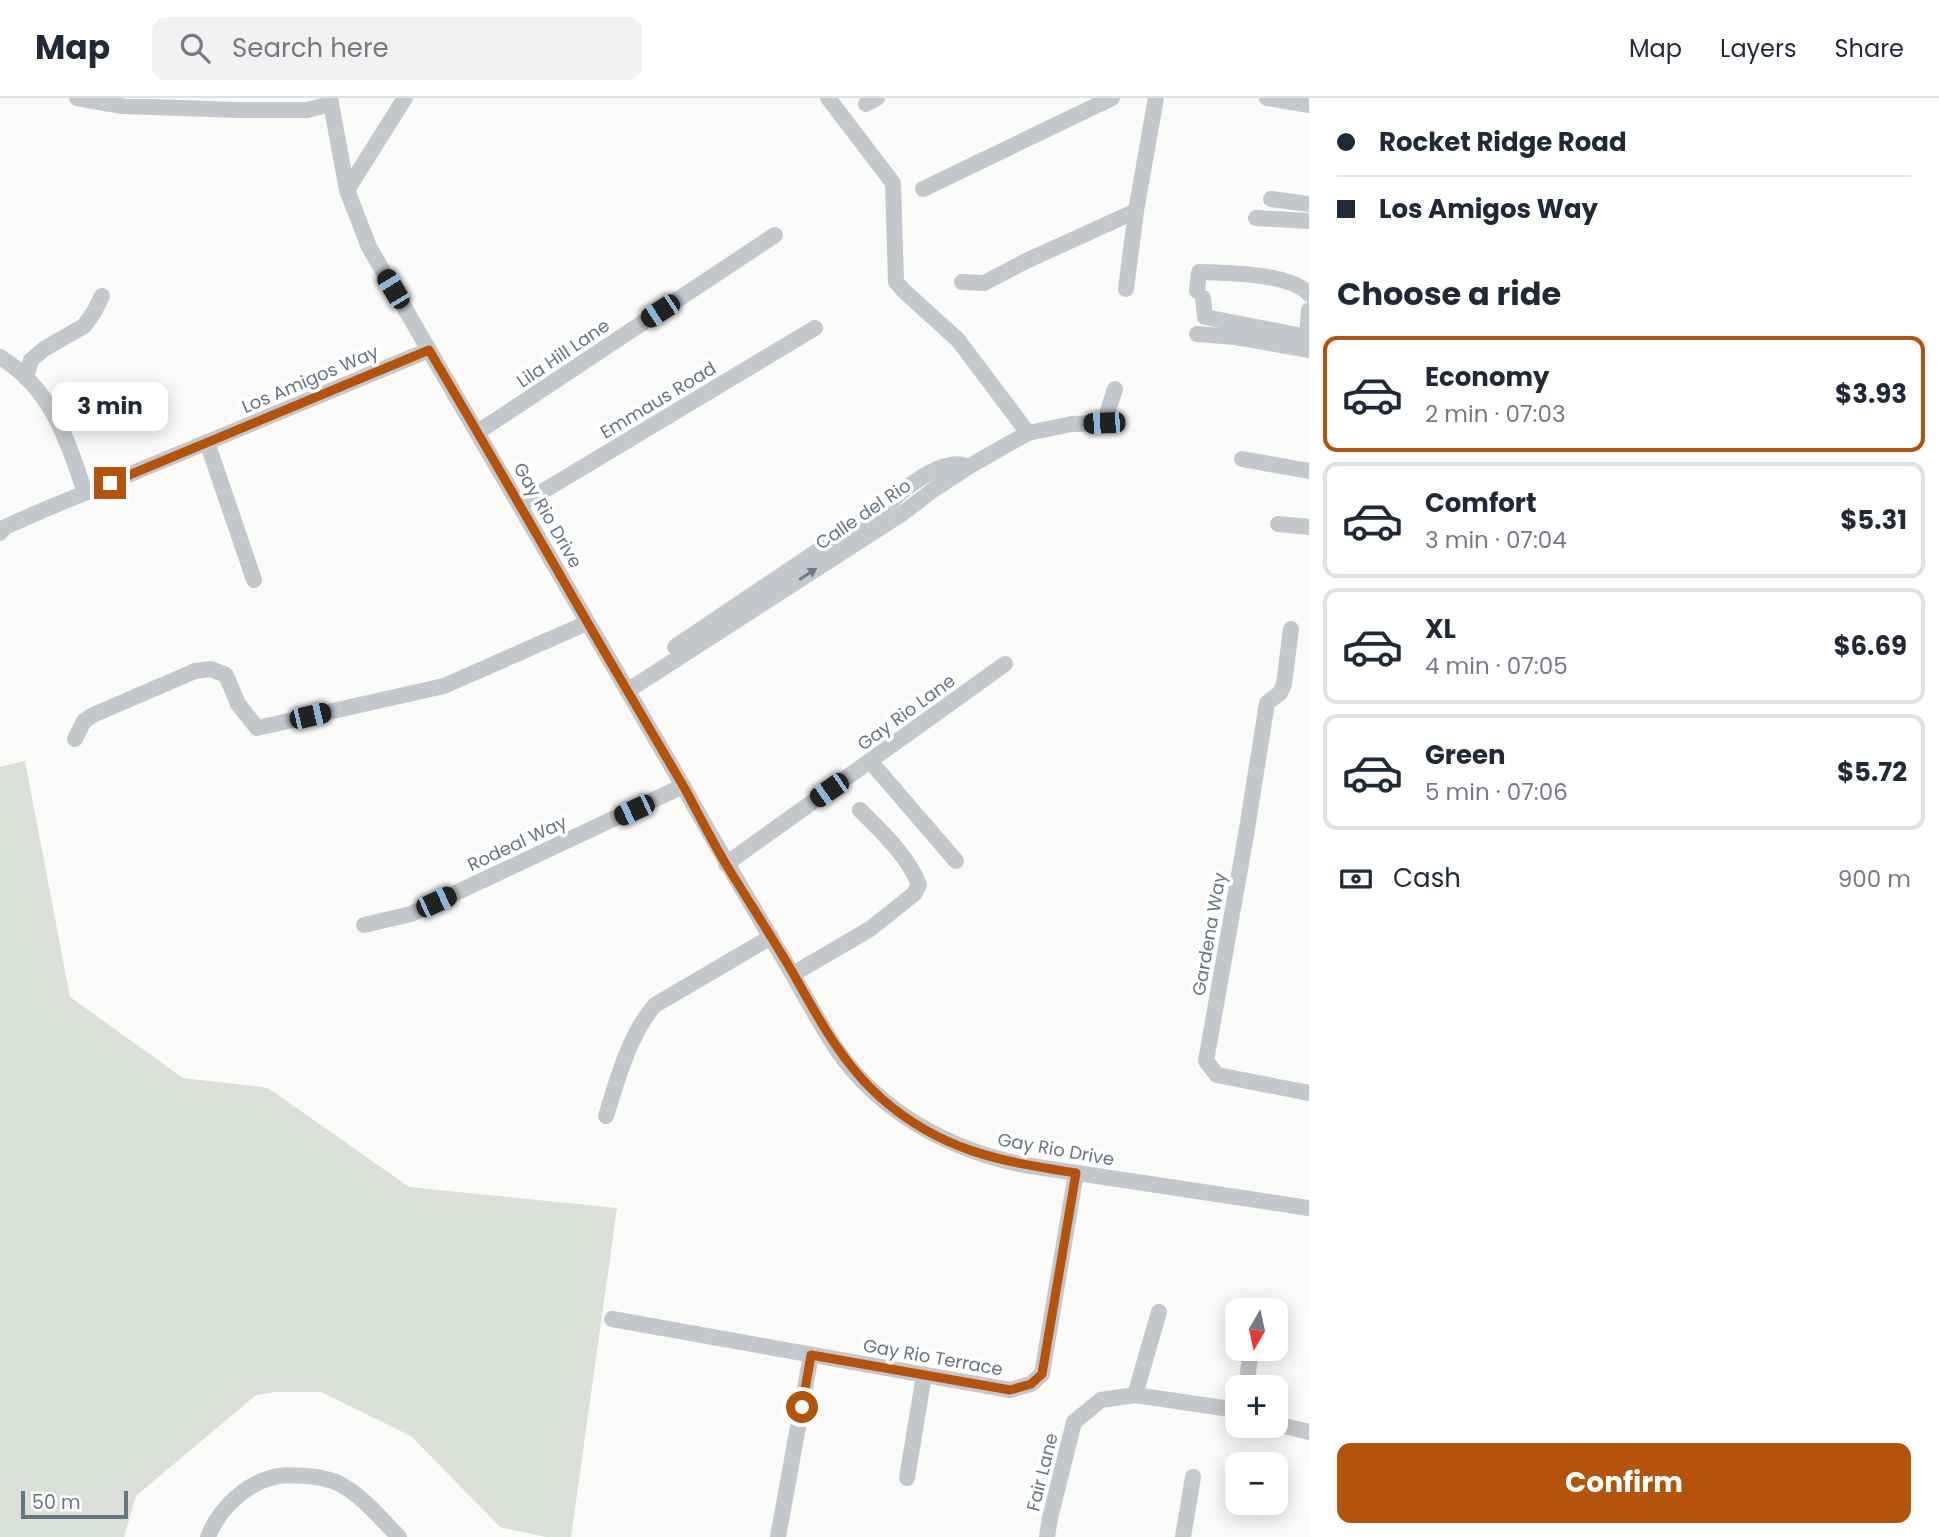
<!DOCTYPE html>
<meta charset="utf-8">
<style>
:root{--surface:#fff;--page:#f2f2f3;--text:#1f2937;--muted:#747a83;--line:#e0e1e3;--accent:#b45309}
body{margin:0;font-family:Poppins,sans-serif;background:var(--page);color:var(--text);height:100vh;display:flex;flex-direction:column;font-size:26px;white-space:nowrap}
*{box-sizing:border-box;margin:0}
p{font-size:23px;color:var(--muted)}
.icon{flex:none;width:38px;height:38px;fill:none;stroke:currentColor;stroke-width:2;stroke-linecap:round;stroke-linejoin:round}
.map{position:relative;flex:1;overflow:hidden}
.drawer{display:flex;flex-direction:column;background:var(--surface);width:630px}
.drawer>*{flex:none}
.top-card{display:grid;align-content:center;height:154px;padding:0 28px;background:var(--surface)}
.needle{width:46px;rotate:189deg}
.tools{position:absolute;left:1225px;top:1200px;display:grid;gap:14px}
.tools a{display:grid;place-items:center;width:63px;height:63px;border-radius:14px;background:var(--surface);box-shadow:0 4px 18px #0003;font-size:35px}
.scale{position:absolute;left:21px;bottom:18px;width:107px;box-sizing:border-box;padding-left:7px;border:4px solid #657683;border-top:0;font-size:19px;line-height:24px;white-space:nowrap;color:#657683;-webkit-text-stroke:5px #fff;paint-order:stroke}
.end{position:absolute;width:32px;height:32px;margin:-16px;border:9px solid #b45309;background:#fff;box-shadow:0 0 0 4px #fff}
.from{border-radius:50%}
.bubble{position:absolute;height:49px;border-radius:14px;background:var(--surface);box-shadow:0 4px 18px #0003;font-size:23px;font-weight:700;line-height:49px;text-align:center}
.car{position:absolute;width:21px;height:42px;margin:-21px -10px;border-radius:9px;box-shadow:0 0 5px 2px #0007;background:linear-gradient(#222 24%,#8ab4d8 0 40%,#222 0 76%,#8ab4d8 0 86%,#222 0)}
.top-card b{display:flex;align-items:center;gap:24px;height:66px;font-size:26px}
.top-card b+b{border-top:2px solid var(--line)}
.top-card i{width:18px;height:18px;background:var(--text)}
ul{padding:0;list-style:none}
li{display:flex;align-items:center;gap:21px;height:116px;margin:0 14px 10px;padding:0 14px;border:4px solid var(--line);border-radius:14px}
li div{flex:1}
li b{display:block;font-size:26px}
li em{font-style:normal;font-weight:700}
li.selected{border-color:var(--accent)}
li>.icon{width:63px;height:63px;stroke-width:1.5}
h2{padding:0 28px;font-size:32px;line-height:84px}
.pay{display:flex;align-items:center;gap:18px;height:77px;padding:0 28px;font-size:26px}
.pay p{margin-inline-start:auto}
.primary-button{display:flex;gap:14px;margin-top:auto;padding:14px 28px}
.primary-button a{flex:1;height:80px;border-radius:14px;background:var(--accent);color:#fff;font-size:28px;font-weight:700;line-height:80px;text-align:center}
header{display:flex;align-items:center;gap:42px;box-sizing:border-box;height:98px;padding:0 35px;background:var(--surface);border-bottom:2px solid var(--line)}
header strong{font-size:33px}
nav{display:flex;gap:38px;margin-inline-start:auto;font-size:24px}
.search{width:490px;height:63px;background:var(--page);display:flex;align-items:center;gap:18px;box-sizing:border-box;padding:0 24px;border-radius:14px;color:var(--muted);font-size:26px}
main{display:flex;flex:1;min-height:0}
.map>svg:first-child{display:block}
</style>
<header>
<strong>Map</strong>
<div class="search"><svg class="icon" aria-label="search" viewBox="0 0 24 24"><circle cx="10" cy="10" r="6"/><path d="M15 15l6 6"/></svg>Search here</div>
<nav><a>Map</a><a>Layers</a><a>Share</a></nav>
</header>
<main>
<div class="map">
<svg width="1309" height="1439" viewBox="0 0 1309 1439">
<rect width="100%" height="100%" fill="#fafaf8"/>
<path fill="#dadfd7" d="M25 663 70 899 183 980 268 990 409 1089 617 1110 571 1439H546L500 1429 411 1338 321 1294H276L256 1297 136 1398 124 1439H0V669Z"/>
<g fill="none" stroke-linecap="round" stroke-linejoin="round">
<g stroke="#c3c8cc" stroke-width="16">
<path d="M77 0 122 8 239 12H307L331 6"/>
<path d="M330 0 347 92 369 149 683 688C715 746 749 803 783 860 801 890 817 922 837 952 881 1015 950 1052 1024 1067L1309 1110"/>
<path d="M828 0 893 85 896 184 904 193 958 242 1028 335"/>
<path d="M1267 0 1309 7"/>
<path d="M866 6 877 0"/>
<path d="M923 91 1112 0"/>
<path d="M347 92 405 0"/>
<path d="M1271 101 1309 106"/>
<path d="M1256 120 1309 123"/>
<path d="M962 184 984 185 1026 163 1136 113"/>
<path d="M1126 191 1136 113 1156 0"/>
<path d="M1197 193 1199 174C1227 175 1290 175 1309 196"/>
<path d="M1203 200 1205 219 1307 239"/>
<path d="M1309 212 1307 239H1309"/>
<path d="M1197 236 1235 239 1309 252"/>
<path d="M0 259C50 289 68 342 85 395"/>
<path d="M26 280 31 262 44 251 84 228 94 214 102 198"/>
<path d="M478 334 775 137"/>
<path d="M207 344 254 482"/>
<path d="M1242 361 1309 373"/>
<path d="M520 407 815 230"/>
<path d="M1278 426 1309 429"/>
<path d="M0 435 5 429 46 411 429 252"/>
<path d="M1291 531 1284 586 1280 595 1267 605 1246 737 1206 963 1217 977 1309 995"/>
<path d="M675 549 893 402C908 387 947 357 968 369"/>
<path d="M627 593 903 415 933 392 968 369 1028 335 1072 326 1104 325 1115 291"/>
<path d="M75 641 84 623 93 617 195 573 211 571 226 577 238 606 257 630 444 588 587 525"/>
<path d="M870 663 956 763"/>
<path d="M726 766 1005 566"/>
<path d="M364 827 411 816 683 688"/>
<path d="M793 876 870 831 914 796 919 787C909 759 881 733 860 712"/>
<path d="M606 1018C617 982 630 935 655 907L771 839"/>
<path d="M1256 1213V1210"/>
<path d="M612 1221 1010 1292 1031 1286 1042 1276 1076 1075"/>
<path d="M1246 1290 1251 1251"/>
<path d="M1135 1297 1159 1214"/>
<path d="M1276 1326 1309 1334"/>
<path d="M907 1380 924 1277"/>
<path d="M208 1439C219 1410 248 1383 279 1378 288 1376 298 1378 306 1378 317 1379 328 1380 338 1385 362 1397 380 1420 399 1439"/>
<path d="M778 1439 811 1257"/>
<path d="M1047 1439 1050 1420 1074 1324 1101 1302 1135 1297 1237 1312"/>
<path d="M1183 1439 1193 1379"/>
</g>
</g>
<defs><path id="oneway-solid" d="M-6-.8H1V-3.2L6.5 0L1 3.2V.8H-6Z" transform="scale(1.75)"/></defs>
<use fill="#6a7a87" href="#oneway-solid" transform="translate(808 476) rotate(-33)"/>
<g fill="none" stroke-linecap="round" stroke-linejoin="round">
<path stroke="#b45309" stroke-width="9" d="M110 385 429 252C486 348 541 444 597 541 626 591 656 641 685 691 699 717 712 743 727 768 749 804 772 839 793 875 818 920 842 965 881 1000 941 1053 999 1063 1076 1075L1042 1276 1031 1286 1010 1292 811 1257 802 1309"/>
</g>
<g text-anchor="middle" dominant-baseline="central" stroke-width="7" stroke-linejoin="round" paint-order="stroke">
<g font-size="18" fill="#657683" stroke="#fff">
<text transform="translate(563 255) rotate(-34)">Lila Hill Lane</text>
<text transform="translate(310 281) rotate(-23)">Los Amigos Way</text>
<text transform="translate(658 302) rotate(-31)">Emmaus Road</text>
<text transform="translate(863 416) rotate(-34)">Calle del Rio</text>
<text transform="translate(548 417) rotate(60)">Gay Rio Drive</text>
<text transform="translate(906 614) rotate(-36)">Gay Rio Lane</text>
<text transform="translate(517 745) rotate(-25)">Rodeal Way</text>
<text transform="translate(1209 836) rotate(-80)">Gardena Way</text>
<text transform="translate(1056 1051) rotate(10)">Gay Rio Drive</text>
<text transform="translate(933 1259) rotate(10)">Gay Rio Terrace</text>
<text transform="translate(1042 1374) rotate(-76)">Fair Lane</text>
</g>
</g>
</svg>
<div class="tools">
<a><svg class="needle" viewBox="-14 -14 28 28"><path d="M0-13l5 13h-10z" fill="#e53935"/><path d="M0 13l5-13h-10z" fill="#747a83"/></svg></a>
<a>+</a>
<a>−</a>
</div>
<div class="scale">50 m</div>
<i class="end from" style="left:802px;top:1309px"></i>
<i class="end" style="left:110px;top:385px"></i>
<div class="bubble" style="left:52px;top:284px;width:116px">3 min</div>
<i class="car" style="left:393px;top:191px;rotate:329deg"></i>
<i class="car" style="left:660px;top:213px;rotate:237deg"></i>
<i class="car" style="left:1104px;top:325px;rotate:268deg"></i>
<i class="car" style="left:310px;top:618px;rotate:77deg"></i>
<i class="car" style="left:829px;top:692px;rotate:235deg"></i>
<i class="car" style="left:634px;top:712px;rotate:245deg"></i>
<i class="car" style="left:436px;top:804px;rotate:65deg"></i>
</div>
<section class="drawer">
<div class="top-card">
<b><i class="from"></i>Rocket Ridge Road</b>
<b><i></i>Los Amigos Way</b>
</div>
<h2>Choose a ride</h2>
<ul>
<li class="selected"><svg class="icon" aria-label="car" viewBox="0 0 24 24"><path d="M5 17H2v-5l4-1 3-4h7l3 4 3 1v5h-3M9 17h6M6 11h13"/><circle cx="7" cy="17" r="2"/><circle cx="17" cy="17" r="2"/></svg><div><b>Economy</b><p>2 min · 07:03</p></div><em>$3.93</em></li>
<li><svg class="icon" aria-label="car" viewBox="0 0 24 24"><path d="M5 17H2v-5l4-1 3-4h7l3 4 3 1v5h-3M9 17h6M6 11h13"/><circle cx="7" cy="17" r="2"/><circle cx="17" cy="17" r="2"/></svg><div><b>Comfort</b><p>3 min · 07:04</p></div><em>$5.31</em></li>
<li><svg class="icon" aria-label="car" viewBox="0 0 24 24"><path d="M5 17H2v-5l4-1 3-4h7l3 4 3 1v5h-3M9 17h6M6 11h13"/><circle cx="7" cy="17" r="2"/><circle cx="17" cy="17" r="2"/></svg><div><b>XL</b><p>4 min · 07:05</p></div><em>$6.69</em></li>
<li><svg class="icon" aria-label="car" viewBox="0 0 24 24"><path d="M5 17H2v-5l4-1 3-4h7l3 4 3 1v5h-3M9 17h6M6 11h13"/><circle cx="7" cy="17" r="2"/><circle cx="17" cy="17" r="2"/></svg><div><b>Green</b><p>5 min · 07:06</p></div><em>$5.72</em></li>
</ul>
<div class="pay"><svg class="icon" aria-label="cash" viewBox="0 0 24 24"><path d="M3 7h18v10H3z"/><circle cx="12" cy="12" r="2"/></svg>Cash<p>900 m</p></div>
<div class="primary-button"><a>Confirm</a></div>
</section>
</main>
